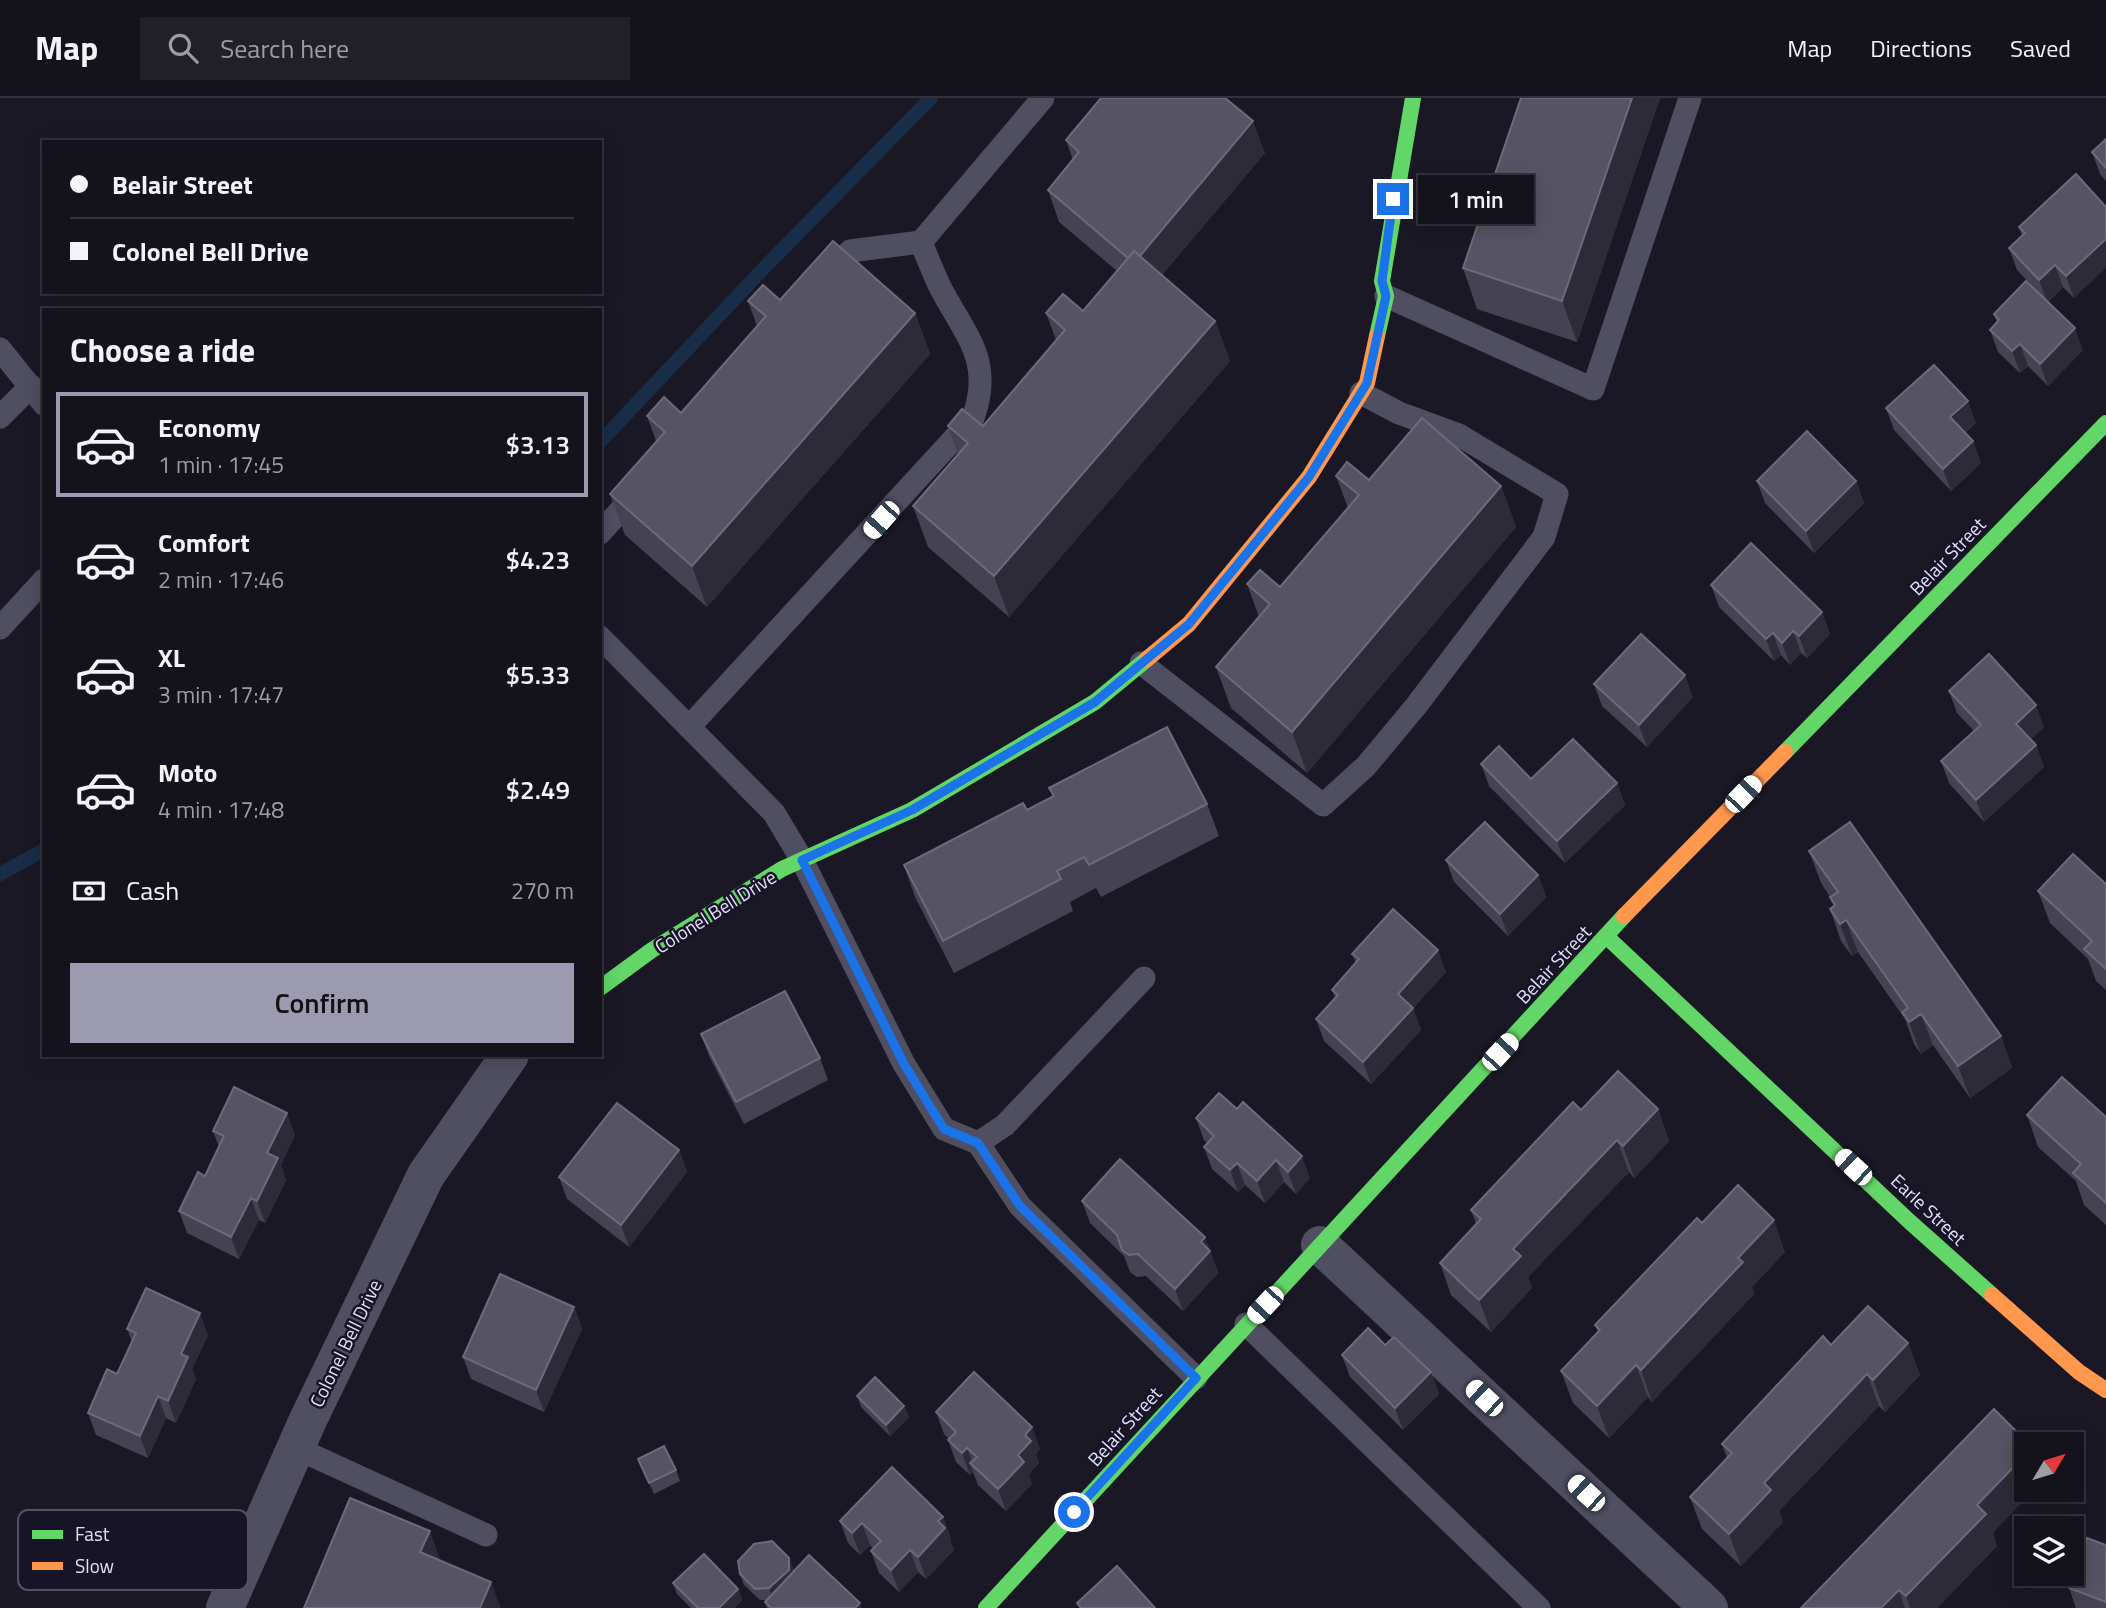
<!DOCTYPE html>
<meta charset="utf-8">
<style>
:root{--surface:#14121b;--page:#212028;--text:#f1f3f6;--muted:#9d9ea3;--line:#33323a;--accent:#9c9ab0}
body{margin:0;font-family:"Titillium Web",sans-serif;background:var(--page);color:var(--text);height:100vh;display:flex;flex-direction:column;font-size:26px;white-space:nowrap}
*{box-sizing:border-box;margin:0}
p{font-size:23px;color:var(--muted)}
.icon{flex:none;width:38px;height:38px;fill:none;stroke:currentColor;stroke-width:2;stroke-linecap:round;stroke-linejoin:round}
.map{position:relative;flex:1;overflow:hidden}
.sheet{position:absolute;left:42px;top:210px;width:560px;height:749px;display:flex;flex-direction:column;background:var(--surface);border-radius:0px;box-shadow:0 4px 18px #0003,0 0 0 2px var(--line)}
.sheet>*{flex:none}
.guide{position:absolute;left:42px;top:42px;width:560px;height:154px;border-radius:0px;box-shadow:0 4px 18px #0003,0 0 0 2px var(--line);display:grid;align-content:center;height:154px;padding:0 28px;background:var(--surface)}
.needle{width:46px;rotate:52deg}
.tools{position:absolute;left:2014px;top:1334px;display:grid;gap:14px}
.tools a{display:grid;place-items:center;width:70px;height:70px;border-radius:0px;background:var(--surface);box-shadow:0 4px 18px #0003,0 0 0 2px var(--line);font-size:35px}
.end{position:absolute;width:32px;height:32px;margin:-16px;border:9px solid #1a73e8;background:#fff;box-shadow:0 0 0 4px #fff}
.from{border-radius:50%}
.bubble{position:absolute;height:49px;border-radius:0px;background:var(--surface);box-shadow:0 4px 18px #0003,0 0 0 2px var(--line);font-size:23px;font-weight:600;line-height:49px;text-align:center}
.car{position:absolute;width:21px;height:42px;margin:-21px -10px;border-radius:9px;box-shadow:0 0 5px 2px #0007;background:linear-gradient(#fff 24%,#345 0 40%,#fff 0 76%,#345 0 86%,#fff 0)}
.guide b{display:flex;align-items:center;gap:24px;height:66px;font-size:26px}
.guide b+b{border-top:2px solid var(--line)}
.guide i{width:18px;height:18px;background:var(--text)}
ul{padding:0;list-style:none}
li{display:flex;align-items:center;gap:21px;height:105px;margin:0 14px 10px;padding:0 14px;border:4px solid transparent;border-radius:0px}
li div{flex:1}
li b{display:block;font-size:26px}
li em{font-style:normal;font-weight:600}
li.current{border-color:var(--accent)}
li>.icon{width:63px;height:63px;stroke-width:1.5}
h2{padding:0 28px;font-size:32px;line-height:84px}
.pay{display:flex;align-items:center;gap:18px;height:77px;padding:0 28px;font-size:26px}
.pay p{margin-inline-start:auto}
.action{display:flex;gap:14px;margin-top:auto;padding:14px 28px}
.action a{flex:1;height:80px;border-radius:0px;background:var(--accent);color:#111;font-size:28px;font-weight:600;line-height:80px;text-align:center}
header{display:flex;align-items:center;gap:42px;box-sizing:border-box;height:98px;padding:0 35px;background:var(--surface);border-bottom:2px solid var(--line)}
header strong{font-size:33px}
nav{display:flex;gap:38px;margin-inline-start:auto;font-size:24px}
.search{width:490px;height:63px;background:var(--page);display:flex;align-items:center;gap:18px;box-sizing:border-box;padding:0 24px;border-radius:0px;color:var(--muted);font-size:26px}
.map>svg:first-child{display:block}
</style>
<header>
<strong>Map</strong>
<div class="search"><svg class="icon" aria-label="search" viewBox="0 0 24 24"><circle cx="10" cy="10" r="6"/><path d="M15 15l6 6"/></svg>Search here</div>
<nav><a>Map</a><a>Directions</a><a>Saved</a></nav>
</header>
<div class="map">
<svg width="2106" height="1510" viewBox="0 0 2106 1510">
<rect width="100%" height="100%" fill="#1a1824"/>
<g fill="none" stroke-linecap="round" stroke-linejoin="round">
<g stroke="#192d48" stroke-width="14">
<path d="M600 344 762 172 931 0"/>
<path d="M0 776 44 752"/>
</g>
<g stroke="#504f62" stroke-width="23">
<path d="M827 179 850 153 921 144 1043 0"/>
<path d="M1386 198 1593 291 1690 0"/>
<path d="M0 251 44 306"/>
<path d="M0 319 31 288"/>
<path d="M600 435 638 393"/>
<path d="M0 530 44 482"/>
<path d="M600 539 774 715 802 762 904 966 944 1031 978 1045 1005 1027 1144 880"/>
<path d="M1141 565 1323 707 1366 668 1416 608 1544 439 1557 396 1459 337 1399 315 1361 295"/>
<path d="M689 629 973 320C994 262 965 237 940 189 933 174 927 159 921 144"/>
<path d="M978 1045 1020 1108 1196 1280"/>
<path d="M1246 1226 1539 1510"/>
<path d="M296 1350 486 1437"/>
</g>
<g stroke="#504f62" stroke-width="38">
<path d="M1320 1147 1709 1510"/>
<path d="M225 1510 307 1324 426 1077 510 957"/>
</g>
<g stroke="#63d668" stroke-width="16">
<path d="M1377 238 1386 198 1382 183 1413 0"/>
<path d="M1785 654 2106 325"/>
<path d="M1607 839 1910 1124 1992 1197"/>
<path d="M600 890 652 852 782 771 912 712 1095 604 1147 561"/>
<path d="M986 1510 1624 818"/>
</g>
<g stroke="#ff974d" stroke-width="16">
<path d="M1147 561 1189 526 1309 379 1367 285 1377 238"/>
<path d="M1624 818 1785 654"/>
<path d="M1992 1197 2079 1274 2106 1292"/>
</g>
</g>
<g fill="#454352">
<path d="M1521 0H1660L1577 244 1477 211 1463 170Z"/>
<path d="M2106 41V83L2100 76 2092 54Z"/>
<path d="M1066 42 1265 55 1162 177 1215 223 1230 263 1009 519 928 449 913 408 958 356 948 328H983L1056 242 1046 215 1083 213 1117 173 1059 124 1048 92 1073 62Z"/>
<path d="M2076 76 2074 200 2063 189 2048 204 2083 252 2048 288 2028 268 2020 275 1998 254 1990 232 1997 225 1994 216 2039 195 2017 172 2009 150 2022 138 2019 129Z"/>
<path d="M780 202 915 215 930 256 707 509 625 437 610 396 656 343 647 318 681 315 757 228 748 203Z"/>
<path d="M1886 310 1976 325 1965 335 1973 343 1981 365 1951 393 1894 332Z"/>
<path d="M1336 378 1369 382 1501 388 1516 429 1307 675 1231 610 1216 569 1259 519 1247 486 1280 489 1348 410Z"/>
<path d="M1757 383H1856L1864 405 1814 455 1765 405Z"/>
<path d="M1711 487 1822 514 1830 536 1807 560 1801 555 1790 567 1781 557 1774 563 1719 509Z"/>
<path d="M1594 586 1693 599 1647 649 1602 608Z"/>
<path d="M1949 593 2044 629 2031 641 2036 647 2044 669 1984 724 1949 685 1941 663 1974 633 1957 615Z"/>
<path d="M1481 666 1531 681 1617 685 1625 707 1565 765 1489 688Z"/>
<path d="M1049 690 1207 706 1219 738 1101 799 1096 790 1070 804 1073 813 954 875 915 799 904 767 1027 712 1053 699Z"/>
<path d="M1809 753 2001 938 2012 970 1970 1000 1933 947 1921 956 1914 946 1905 921 1858 854 1852 858 1841 843 1830 811 1834 808 1830 799 1821 785Z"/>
<path d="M1446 762 1538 777 1546 799 1508 838 1454 784Z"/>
<path d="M2106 786V892L2096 883 2088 861 2050 825 2038 793Z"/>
<path d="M1352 856 1446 874 1413 910 1421 932 1371 986 1324 943 1316 921 1335 900 1332 892 1356 865Z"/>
<path d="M701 936 820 960 828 982 744 1026 709 958Z"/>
<path d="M1658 1011 1669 1043 1634 1080 1629 1074 1528 1179 1532 1190 1491 1234 1451 1197 1440 1165 1476 1126 1471 1112 1581 1012Z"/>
<path d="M2027 1017 2106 1019V1127L2084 1107 2076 1083 2038 1049Z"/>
<path d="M1196 1020 1310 1080 1296 1096 1284 1084 1265 1105 1245 1087 1238 1094 1212 1071 1204 1049 1207 1045 1204 1042Z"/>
<path d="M213 1033 295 1037 281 1067 286 1082 265 1125 259 1122 239 1161 187 1135 179 1113 205 1078 219 1049Z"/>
<path d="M679 1052 687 1074 629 1149 567 1101 559 1079Z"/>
<path d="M1082 1103 1205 1139 1218 1175 1183 1213 1146 1178 1137 1179 1130 1174 1124 1158 1090 1125Z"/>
<path d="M1702 1125 1785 1154 1752 1189 1754 1196 1652 1304 1648 1299 1609 1340 1573 1305 1561 1273 1598 1235 1595 1227Z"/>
<path d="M574 1209 582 1231 544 1314 471 1281 463 1259Z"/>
<path d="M127 1231 208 1237 192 1271 196 1281 176 1325 166 1320 148 1360 96 1337 88 1315 117 1276 132 1244Z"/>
<path d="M1908 1245 1920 1277 1885 1314 1879 1308 1779 1413 1783 1424 1741 1468 1702 1431 1690 1399 1727 1360 1722 1346 1831 1247Z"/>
<path d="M1385 1247 1431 1274 1439 1296 1403 1332 1350 1279 1342 1257Z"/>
<path d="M857 1298 904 1308 909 1319 890 1338 861 1309Z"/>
<path d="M936 1314 1032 1329 1040 1351 1036 1356 1039 1365 1029 1376 1032 1386 1006 1413 978 1387 973 1374 970 1377 956 1364 948 1342 949 1341 944 1336Z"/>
<path d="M638 1361 676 1372 680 1383 654 1396Z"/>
<path d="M943 1419 951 1441 950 1442 954 1452 926 1481 918 1474 899 1494 879 1475 871 1453 873 1451 870 1447 860 1457 848 1445 840 1423Z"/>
<path d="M1993 1435 1997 1448 1937 1510H1801Z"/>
<path d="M2106 1447V1510H2076L2069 1490Z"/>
<path d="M789 1460 793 1474 862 1510H767L765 1504 767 1502H760L744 1487 740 1476Z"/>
<path d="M673 1485 738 1491 742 1502 735 1510H691L677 1496Z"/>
</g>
<g fill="#2d2b38">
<path d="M1632 0H1660L1577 244 1562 203Z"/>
<path d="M1253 23 1265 55 1145 197 1134 165Z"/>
<path d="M2106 141V170L2074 200 2066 178Z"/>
<path d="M2055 167 2063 189 2047 204 2039 182Z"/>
<path d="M915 215 930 256 707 509 692 468Z"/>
<path d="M1215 223 1230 263 1009 519 994 478Z"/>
<path d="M2075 230 2083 252 2048 288 2040 266Z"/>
<path d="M2020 246 2028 268 2020 275 2012 253Z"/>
<path d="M1968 303 1976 325 1958 341 1950 319Z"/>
<path d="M1973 343 1981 365 1951 393 1943 371Z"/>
<path d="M1856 383 1864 405 1814 455 1806 433Z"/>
<path d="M1501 388 1516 429 1307 675 1292 634Z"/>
<path d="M1822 514 1830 536 1807 560 1799 538Z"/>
<path d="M1793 533 1801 555 1790 567 1782 545Z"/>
<path d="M1773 535 1781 557 1774 563 1766 541Z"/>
<path d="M1685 577 1693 599 1647 649 1639 627Z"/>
<path d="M2036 607 2044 629 2024 648 2016 626Z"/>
<path d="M2036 647 2044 669 1984 724 1976 702Z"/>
<path d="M1617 685 1625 707 1565 765 1557 743Z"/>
<path d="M1538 777 1546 799 1508 838 1500 816Z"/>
<path d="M1846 822 1858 854 1852 858 1840 826Z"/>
<path d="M1438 852 1446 874 1413 910 1421 932 1371 986 1363 964 1398 896Z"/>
<path d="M1921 916 1933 947 1921 956 1909 924Z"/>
<path d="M2001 938 2012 970 1970 1000 1958 968Z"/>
<path d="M1658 1011 1669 1043 1634 1080 1623 1048Z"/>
<path d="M287 1015 295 1037 281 1067 286 1082 265 1125 257 1103 267 1055Z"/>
<path d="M1617 1042 1629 1074 1528 1179 1532 1190 1491 1234 1479 1202 1513 1151Z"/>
<path d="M679 1052 687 1074 629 1149 621 1127Z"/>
<path d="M1302 1058 1310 1080 1296 1096 1288 1074Z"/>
<path d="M1276 1062 1284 1084 1265 1105 1257 1083Z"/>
<path d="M1237 1065 1245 1087 1238 1094 1230 1072Z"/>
<path d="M251 1100 259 1122 239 1161 231 1139Z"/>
<path d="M1774 1122 1785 1154 1752 1189 1754 1196 1652 1304 1641 1272 1738 1160Z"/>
<path d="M1205 1139 1218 1175 1183 1213 1175 1191 1201 1144Z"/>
<path d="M574 1209 582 1231 544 1314 536 1292Z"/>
<path d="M200 1215 208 1237 192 1271 196 1281 176 1325 168 1303 181 1256Z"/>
<path d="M1908 1245 1920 1277 1885 1314 1873 1282Z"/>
<path d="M1636 1267 1648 1299 1609 1340 1597 1308Z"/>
<path d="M1431 1274 1439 1296 1403 1332 1395 1310Z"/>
<path d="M1867 1276 1879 1308 1779 1413 1783 1424 1741 1468 1729 1436 1764 1385Z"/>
<path d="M158 1298 166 1320 148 1360 140 1338Z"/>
<path d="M904 1308 909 1319 890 1338 886 1327Z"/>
<path d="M1032 1329 1040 1351 1036 1356 1039 1365 1029 1376 1032 1386 1006 1413 998 1391 1018 1357 1025 1337Z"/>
<path d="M967 1350 974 1369 970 1365 973 1374 970 1377 962 1355Z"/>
<path d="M2026 1356V1391H2035L1993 1435 1997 1448 1937 1510H1910L1906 1498 1977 1407Z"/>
<path d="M943 1419 951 1441 950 1442 954 1452 926 1481 918 1459 938 1423Z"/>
<path d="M862 1425 870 1447 860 1457 852 1435Z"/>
<path d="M430 1433 441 1465 420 1454Z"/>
<path d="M910 1452 918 1474 899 1494 891 1472Z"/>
<path d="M789 1460 794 1471 793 1483 773 1501 769 1490Z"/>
<path d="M491 1484 501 1510H480Z"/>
<path d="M738 1491 742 1502 735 1510H719Z"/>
<path d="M1899 1492 1905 1510H1881Z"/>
<path d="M860 1505 862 1510H855Z"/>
</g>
<g fill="#565464" stroke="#6c6a7c" stroke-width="2">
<path d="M1101 0H1225L1253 23 1140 158 1134 153 1128 160 1048 92 1079 54 1066 42Z"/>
<path d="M1521 0H1632L1562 203 1463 170Z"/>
<path d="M2106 41V70L2092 54Z"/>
<path d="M2076 76 2106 109V141L2066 178 2055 167 2039 182 2009 150 2025 135 2019 129Z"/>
<path d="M833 143 915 215 692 468 610 396 665 334 647 318 664 299 681 315 766 218 748 203 763 187 780 202Z"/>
<path d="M1134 153 1215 223 994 478 913 408 968 345 948 328 962 311 983 328 1065 232 1046 215 1063 196 1083 213Z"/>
<path d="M2026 183 2075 230 2040 266 2020 246 2012 253 1990 232 1999 222 1994 216Z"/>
<path d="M1934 267 1968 303 1950 319 1973 343 1943 371 1886 310Z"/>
<path d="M1422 320 1501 388 1292 634 1216 569 1270 506 1247 486 1260 472 1280 489 1359 397 1336 378 1347 364 1369 382Z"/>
<path d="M1807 333 1856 383 1806 433 1757 383Z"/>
<path d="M1751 445 1822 514 1799 538 1793 533 1782 545 1773 535 1766 541 1711 487Z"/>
<path d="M1641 536 1685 577 1639 627 1594 586Z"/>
<path d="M1989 556 2036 607 2016 626 2036 647 1976 702 1941 663 1981 627 1949 593Z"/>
<path d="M1167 629 1207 706 1089 767 1084 759 1057 773 1061 781 943 843 904 767 1023 705 1027 712 1054 698 1049 690Z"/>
<path d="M1573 641 1617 685 1557 743 1481 666 1499 648 1531 681Z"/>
<path d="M1485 724 1538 777 1500 816 1446 762Z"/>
<path d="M1850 724 2001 938 1958 968 1921 916 1909 924 1902 914 1908 910 1846 822 1840 826 1830 811 1835 807 1830 799 1838 794 1809 753Z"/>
<path d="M2073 756 2106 786V871L2084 851 2092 843 2038 793Z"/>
<path d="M1393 811 1438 852 1398 896 1413 910 1363 964 1316 921 1338 897 1332 892 1359 861 1352 856Z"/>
<path d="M785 893 820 960 736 1004 701 936Z"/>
<path d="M1618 973 1658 1011 1623 1048 1617 1042 1513 1151 1521 1158 1479 1202 1440 1165 1481 1121 1471 1112 1573 1004 1581 1012Z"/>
<path d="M2062 979 2106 1019V1105L2073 1075 2081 1066 2027 1017Z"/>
<path d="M234 989 287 1015 267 1055 278 1060 257 1103 251 1100 231 1139 179 1113 198 1074 205 1078 224 1038 213 1033Z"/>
<path d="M1219 995 1237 1011 1243 1004 1302 1058 1288 1074 1276 1062 1257 1083 1237 1065 1230 1072 1204 1049 1214 1038 1196 1020Z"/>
<path d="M617 1005 679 1052 621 1127 559 1079Z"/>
<path d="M1120 1061 1205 1139 1201 1144 1210 1153 1175 1191 1138 1156 1129 1157 1122 1152 1117 1137 1082 1103Z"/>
<path d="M1738 1087 1774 1122 1738 1160 1743 1164 1641 1272 1636 1267 1597 1308 1561 1273 1600 1232 1595 1227 1697 1120 1702 1125Z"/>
<path d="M500 1176 574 1209 536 1292 463 1259Z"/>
<path d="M146 1190 200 1215 181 1256 188 1259 168 1303 158 1298 140 1338 88 1315 107 1271 117 1276 136 1235 127 1231Z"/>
<path d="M1868 1208 1908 1245 1873 1282 1867 1276 1764 1385 1771 1392 1729 1436 1690 1399 1732 1355 1722 1346 1823 1238 1831 1247Z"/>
<path d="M1368 1230 1385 1247 1394 1239 1431 1274 1395 1310 1342 1257Z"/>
<path d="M974 1274 1032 1329 1025 1337 1031 1343 1018 1357 1024 1364 998 1391 970 1365 977 1359 967 1350 962 1355 948 1342 956 1334 936 1314Z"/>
<path d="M875 1279 904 1308 886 1327 857 1298Z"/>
<path d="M1994 1311 2029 1346H2026V1356L1977 1407 1986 1416 1906 1498 1899 1492 1881 1510H1801Z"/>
<path d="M664 1348 676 1372 649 1385 638 1361Z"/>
<path d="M892 1369 943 1419 938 1423 945 1430 918 1459 910 1452 891 1472 871 1453 881 1443 862 1425 852 1435 840 1423Z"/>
<path d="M350 1400 430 1433 420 1454 491 1484 480 1510H304Z"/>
<path d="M2087 1440 2106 1447V1504L2069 1490Z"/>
<path d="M772 1443 789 1460V1472L769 1490 755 1491 740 1476 738 1463 754 1446Z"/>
<path d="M704 1456 738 1491 719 1510H698L673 1485Z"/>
<path d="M809 1457 860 1505 855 1510H771L765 1504Z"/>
<path d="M1117 1468 1155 1510H1081L1077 1505Z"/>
</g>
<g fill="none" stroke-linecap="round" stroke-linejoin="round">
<path stroke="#1a73e8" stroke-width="9" d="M1074 1414 1196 1280 1020 1108 978 1045 944 1031 904 966 802 762 912 712 1095 604 1189 526 1309 379 1367 285 1386 198 1382 183 1393 101"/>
</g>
<g text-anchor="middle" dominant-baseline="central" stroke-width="5" stroke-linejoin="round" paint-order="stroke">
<g font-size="19" fill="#e2e0fb" stroke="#171428">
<text transform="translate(1947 458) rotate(-46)">Belair Street</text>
<text transform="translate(715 813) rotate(-32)">Colonel Bell Drive</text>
<text transform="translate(1553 866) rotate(-47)">Belair Street</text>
<text transform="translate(1929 1111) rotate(43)">Earle Street</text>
<text transform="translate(345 1245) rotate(-64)">Colonel Bell Drive</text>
<text transform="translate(1124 1328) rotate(-48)">Belair Street</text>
</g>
</g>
<rect x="18" y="1412" width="230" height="80" rx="10" fill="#171428" stroke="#545167" stroke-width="2"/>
<rect x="32" y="1432" width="31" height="9" fill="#63d668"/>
<rect x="32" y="1464" width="31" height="8" fill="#ff974d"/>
<g font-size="19" fill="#e2e0fb">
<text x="75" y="1443">Fast</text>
<text x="75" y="1475">Slow</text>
</g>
</svg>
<div class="tools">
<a><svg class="needle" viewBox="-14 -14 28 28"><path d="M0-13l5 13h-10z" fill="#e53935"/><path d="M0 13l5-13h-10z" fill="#9d9ea3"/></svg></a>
<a><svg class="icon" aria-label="layers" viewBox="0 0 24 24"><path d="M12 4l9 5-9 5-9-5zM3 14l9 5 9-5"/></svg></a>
</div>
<i class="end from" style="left:1074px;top:1414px"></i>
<i class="end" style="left:1393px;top:101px"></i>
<div class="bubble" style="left:1418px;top:77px;width:116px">1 min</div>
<i class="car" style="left:881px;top:422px;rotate:222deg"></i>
<i class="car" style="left:1743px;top:696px;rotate:44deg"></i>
<i class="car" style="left:1500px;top:954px;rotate:43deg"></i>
<i class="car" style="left:1853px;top:1069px;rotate:313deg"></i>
<i class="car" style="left:1265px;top:1207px;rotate:223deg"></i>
<i class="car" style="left:1484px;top:1300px;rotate:313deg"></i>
<i class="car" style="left:1586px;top:1395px;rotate:313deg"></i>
<div class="guide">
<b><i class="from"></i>Belair Street</b>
<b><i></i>Colonel Bell Drive</b>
</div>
<section class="sheet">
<h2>Choose a ride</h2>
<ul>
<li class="current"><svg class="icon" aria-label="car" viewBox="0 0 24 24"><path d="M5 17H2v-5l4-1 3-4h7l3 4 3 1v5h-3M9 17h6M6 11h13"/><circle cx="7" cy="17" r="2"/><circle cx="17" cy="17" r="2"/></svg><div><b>Economy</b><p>1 min · 17:45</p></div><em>$3.13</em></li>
<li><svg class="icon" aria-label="car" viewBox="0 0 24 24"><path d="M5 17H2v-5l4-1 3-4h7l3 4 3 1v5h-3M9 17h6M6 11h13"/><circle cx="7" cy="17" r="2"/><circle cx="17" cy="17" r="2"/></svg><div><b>Comfort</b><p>2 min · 17:46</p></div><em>$4.23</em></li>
<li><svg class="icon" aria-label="car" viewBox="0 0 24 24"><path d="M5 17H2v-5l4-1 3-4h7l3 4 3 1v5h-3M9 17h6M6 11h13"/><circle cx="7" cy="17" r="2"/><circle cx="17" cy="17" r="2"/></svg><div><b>XL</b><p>3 min · 17:47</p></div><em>$5.33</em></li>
<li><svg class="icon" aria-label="car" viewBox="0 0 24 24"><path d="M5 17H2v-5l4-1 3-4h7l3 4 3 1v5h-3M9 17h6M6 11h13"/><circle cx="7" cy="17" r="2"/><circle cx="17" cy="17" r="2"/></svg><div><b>Moto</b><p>4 min · 17:48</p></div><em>$2.49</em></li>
</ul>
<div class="pay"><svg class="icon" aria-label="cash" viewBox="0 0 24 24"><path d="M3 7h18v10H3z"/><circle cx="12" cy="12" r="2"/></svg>Cash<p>270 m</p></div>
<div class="action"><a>Confirm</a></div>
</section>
</div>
